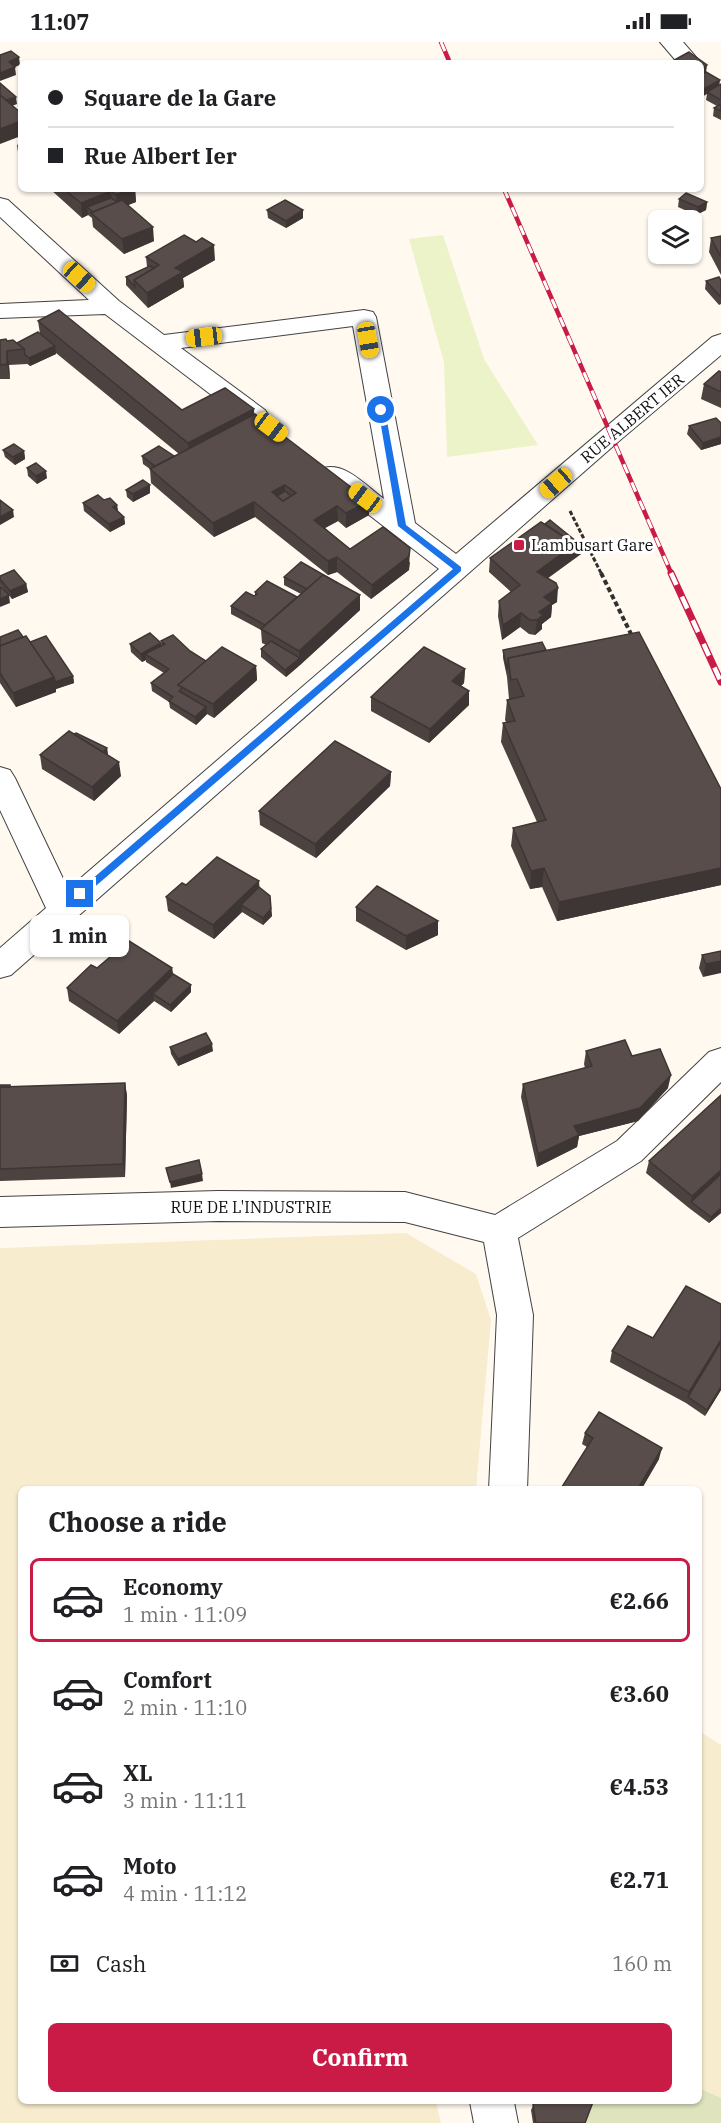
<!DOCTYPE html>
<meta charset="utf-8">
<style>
:root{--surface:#fff;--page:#f6f6f6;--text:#202124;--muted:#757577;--line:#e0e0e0;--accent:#ca1b47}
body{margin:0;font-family:"IBM Plex Serif",serif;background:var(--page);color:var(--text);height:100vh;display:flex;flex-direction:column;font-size:22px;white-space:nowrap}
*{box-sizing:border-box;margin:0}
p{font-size:20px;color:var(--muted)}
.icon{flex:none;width:33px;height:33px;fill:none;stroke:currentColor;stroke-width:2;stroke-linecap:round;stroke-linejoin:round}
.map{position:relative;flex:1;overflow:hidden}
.sheet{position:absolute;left:18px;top:1444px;width:684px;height:618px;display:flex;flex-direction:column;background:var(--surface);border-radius:9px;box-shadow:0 2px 4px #0004}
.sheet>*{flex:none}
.banner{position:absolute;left:18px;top:18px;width:686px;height:132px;border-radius:9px;box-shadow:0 2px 4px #0004;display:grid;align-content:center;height:132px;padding:0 30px;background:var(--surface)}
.buttons{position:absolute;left:648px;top:168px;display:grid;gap:12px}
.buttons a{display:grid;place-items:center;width:54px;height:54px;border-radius:9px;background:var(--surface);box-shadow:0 2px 4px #0004;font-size:30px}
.end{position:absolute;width:27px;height:27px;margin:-14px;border:8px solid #1a73e8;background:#fff;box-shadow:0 0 0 3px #fff}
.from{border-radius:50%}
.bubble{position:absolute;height:42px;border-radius:9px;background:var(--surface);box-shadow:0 2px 4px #0004;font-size:20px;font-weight:700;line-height:42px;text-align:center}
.car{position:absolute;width:18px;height:36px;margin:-18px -9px;border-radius:8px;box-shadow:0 0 4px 2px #0007;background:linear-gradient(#f5c518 24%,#345 0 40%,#f5c518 0 76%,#345 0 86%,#f5c518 0)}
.banner b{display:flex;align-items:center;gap:21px;height:57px;font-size:22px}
.banner b+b{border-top:2px solid var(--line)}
.banner i{width:15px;height:15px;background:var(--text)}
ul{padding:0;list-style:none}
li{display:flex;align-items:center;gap:18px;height:84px;margin:0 12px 9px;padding:0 18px;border:3px solid transparent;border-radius:9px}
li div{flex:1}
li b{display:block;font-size:22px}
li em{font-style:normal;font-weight:700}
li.active{border-color:var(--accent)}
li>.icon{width:54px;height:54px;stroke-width:1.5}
h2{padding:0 30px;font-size:27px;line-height:72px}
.pay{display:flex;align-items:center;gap:15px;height:66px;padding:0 30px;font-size:22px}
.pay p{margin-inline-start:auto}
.action{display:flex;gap:12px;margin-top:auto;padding:12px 30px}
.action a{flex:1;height:69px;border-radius:9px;background:var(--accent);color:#fff;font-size:24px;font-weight:700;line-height:69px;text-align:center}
.status{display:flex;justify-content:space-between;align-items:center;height:42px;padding:0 30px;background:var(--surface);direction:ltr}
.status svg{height:16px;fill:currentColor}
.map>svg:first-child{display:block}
</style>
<div class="status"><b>11:07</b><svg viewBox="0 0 49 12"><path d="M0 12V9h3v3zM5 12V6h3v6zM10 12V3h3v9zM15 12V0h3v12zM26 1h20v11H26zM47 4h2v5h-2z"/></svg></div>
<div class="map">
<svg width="721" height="2081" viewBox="0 0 721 2081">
<rect width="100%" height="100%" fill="#fff9f0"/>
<g fill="#f8ecce">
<path d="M406 1191 476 1232 491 1278 476 1447 21 1448V2060H436L441 2081H0V1206Z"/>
<path d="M699 1689 721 1703V2056L699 2046Z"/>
</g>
<path fill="#dfe4bf" d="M699 2046 721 2056V2081H540L538 2060H699Z"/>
<path fill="#edf3c9" d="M443 193 484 317 538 403 447 415 444 320 409 197Z"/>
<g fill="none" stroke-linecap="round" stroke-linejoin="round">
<defs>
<g id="minor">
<path d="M660 0H683L701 21H678Z"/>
<path d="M0 156 8 158 119 259 164 293 364 268 373 270 376 275 415 481 456 512 712 295 721 292V313L619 399 11 933 0 936V906L46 866 0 768V725L10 728 15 736 68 847 439 527 324 438 320 432 324 426C346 420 367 445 384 457L353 284 181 306 265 368 269 374 265 380 256 382 247 380 105 272 0 276V262L89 258 0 175Z"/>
<path d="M721 1006V1040L641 1119 518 1196 533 1273 527 1448H489L497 1273 484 1200 405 1180 218 1179 0 1185V1155L218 1149 405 1150 495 1173 617 1099 709 1010Z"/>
<path d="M470 2060H514L518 2081H474Z"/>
</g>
</defs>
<use href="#minor" stroke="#424242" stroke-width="2"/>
<path stroke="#313131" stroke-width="3" stroke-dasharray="4.5 2" stroke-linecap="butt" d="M570 469 602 533"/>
<path stroke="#313131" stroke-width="4" stroke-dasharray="5 3" stroke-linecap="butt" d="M601 531 632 594"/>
<use href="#minor" fill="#fff" fill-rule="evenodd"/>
<defs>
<g id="rail-far1">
<path d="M441 0 450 21"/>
<path d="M504 147 672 533"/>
</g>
<path id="rail" d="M671 531 721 640"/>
</defs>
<use href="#rail-far1" stroke="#ca1b47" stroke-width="4.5"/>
<use href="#rail" stroke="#ca1b47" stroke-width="7"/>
<use href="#rail-far1" stroke="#fff" stroke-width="3" stroke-dasharray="10" stroke-linecap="butt"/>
<use href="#rail" stroke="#fff" stroke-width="4.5" stroke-dasharray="13" stroke-linecap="butt"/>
</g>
<g fill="#4c4240">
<path d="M706 30 719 43 721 42V78L713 74 714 66 717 64 706 58 707 52Z"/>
<path d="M21 101V119L19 117 17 103Z"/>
<path d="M50 147H135L136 160 128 163 154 199 124 212 93 185 92 176 88 173 82 176Z"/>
<path d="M679 157 707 160 706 168 696 173 678 165Z"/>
<path d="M267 168H303V176L286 186 268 176Z"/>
<path d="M721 194V233L709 210 711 196Z"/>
<path d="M146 215 215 218 183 236 184 245 148 266 126 243V235L147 225Z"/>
<path d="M721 238V262L719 263 705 247 706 239Z"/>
<path d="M38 279 182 368 255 372 369 459V473L346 486 338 479 325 486 350 507 410 520 409 528 371 557 337 530 328 533 255 475 214 495 151 441 150 427 143 422 142 414H174L179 412 56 311V312L30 324 26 321 27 322 9 323 10 337H0V298L17 301 40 292Z"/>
<path d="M721 330V366L701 357 704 342Z"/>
<path d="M721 381V402L701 408 687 392 689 384Z"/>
<path d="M3 408 24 409 25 417 15 423 5 415Z"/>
<path d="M27 426 47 436 37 442 28 434Z"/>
<path d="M126 448 150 451 133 460 127 455Z"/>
<path d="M104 458 117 463 118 470 124 475 125 482 110 490 84 469 83 461Z"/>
<path d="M582 504 581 512 547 536 557 560 552 563 551 575 542 582V587L535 593 529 592 520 585 502 598 498 574 499 559 511 550 489 530 490 516Z"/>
<path d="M0 534 26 542 28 550 12 557 0 543Z"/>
<path d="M284 535 336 541 360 568 300 623 286 635 261 615V607L266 603 262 601 261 588 231 572V564L254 554 255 553V550L297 555 301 552 284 543Z"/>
<path d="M0 595H23L73 634 74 641 56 647V650L16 665 0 641Z"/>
<path d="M161 599 190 609 206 619 256 624 257 638 214 676 207 672 196 683 170 666 169 660 152 649 151 641 164 631 146 620V618L142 620 131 610 130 602 161 601 162 603Z"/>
<path d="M503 608H546L721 747V843L557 879 542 845 530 847 511 804 513 786 537 780 501 700 503 681 506 680 505 678 507 658 509 657 507 635 503 616Z"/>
<path d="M465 627 464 641 461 644 469 649V663L429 701 371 669V655Z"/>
<path d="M74 692 107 706 108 713 121 734 94 759 42 727 40 713Z"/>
<path d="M391 730 390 744 316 816 260 783 259 769Z"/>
<path d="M186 843 259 845 270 854 272 874 263 883 242 870 214 897 168 869 166 855Z"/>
<path d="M356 865 438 893 406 908 356 879Z"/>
<path d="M721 909 703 935 699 926 702 913Z"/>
<path d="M97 926H172L173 932 191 943V950L171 970 154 959 119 992 69 959 67 946Z"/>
<path d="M170 1005 213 1009 178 1024 171 1012Z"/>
<path d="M586 1009 632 1014 668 1046 638 1079 579 1094 577 1105 537 1125 521 1055 523 1042 585 1026 584 1022Z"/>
<path d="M125 1041 127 1054 125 1135 0 1139V1043H10L11 1045Z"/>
<path d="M649 1119 721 1171 709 1181 689 1166 646 1131Z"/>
<path d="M721 1262V1348L705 1374 686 1361 610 1320 612 1309 653 1296Z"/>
<path d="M585 1391 659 1417 641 1448H560L587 1405 582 1402Z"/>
<path d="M535 2060 585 2081H533L531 2068Z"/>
</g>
<g fill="#3e3634">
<path d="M19 15 20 23 15 25 16 33 0 39V31L9 20Z"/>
<path d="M707 23 705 38 700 40V27Z"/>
<path d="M720 38 719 46 707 50V52L700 56V49Z"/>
<path d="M16 55 17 62 2 68 1 60Z"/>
<path d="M21 79V94L0 102V87Z"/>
<path d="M132 147H135L136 160 118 167 116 153Z"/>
<path d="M111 149 112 164 87 165 88 173 82 176 81 161Z"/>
<path d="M707 160 706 168 696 173 698 165Z"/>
<path d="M303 168V176L286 186V179Z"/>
<path d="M153 185 154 199 124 212 122 197Z"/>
<path d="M214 203 215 218 183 236 184 245 148 266 147 251 175 226Z"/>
<path d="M55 304 56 312 30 324 29 316Z"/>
<path d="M7 309 9 323 10 337 7 322Z"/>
<path d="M254 367 255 387 190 421 188 401Z"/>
<path d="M721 395V402L701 408 703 401Z"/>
<path d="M24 409 25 417 15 423 13 415Z"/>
<path d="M46 429 47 436 37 442 36 434Z"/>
<path d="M150 443V451L133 460V452Z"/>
<path d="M285 443V457L278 461 272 450Z"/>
<path d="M369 459V473L346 486V471Z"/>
<path d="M254 460 255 475 214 495 213 481Z"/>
<path d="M117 463 118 471 113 465Z"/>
<path d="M337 464 338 479 314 492V478Z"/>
<path d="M13 468 14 475 0 483V475Z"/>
<path d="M124 475 125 482 110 490 109 482Z"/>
<path d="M575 502 582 504 581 512 536 545 537 530Z"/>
<path d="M410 506 409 528 371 557 372 543Z"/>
<path d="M337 515V530L328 533V519Z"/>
<path d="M26 542 28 550 12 557 10 549Z"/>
<path d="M558 546 557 560 552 563 551 575 542 582V587L535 593 537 578 544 555Z"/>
<path d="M9 553 10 561 0 565V557Z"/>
<path d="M360 553V568L300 623 299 609Z"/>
<path d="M521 571 520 585 502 598 503 583Z"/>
<path d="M161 601 162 609 145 612 146 618 142 620 141 612Z"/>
<path d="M300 616V623L286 635 285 628Z"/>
<path d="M256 624 257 638 214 676 213 662Z"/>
<path d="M465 627 464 641 451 654 452 639Z"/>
<path d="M73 634 74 641 56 647V650L16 665 13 651 54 635Z"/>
<path d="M469 649V663L429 701 430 687Z"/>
<path d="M206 665 207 672 196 683 195 675Z"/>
<path d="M107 706 108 714 98 713Z"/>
<path d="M119 720 121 734 94 759 92 745Z"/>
<path d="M391 730 390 744 316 816 315 802Z"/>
<path d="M544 826 542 845 530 847 531 829Z"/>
<path d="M721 826V843L557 879 559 860Z"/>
<path d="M259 839 260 853 241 863 242 870 214 897 213 883Z"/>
<path d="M271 867 272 874 263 883V876Z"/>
<path d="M438 879V893L406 908V894Z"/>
<path d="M721 919V931L703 935 706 922Z"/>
<path d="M172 926 174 939 153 952 154 959 119 992 117 979Z"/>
<path d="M191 943V950L171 970 170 963Z"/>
<path d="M212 1002 213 1009 178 1024V1017Z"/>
<path d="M671 1033 668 1046 638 1079 579 1094 577 1105 537 1125 538 1112 574 1084Z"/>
<path d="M125 1041 127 1054 125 1135 123 1122Z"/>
<path d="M721 1128V1137L691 1160 692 1154Z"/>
<path d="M202 1132 203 1139 171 1146 170 1140Z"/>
<path d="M721 1166V1171L709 1181 711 1175Z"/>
<path d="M721 1298V1303L688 1355 689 1350Z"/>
<path d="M721 1345V1348L705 1374 707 1368Z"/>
<path d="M662 1406 659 1417 641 1448H637Z"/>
</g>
<g fill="#584d4a" stroke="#3e3634" stroke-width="1.5" fill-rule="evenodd">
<path d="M11 9 19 15 9 20 15 25 0 31V13Z"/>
<path d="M689 10 707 23 700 27V21H669Z"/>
<path d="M706 30 720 38 700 49V33Z"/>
<path d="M0 41 16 55 6 58 0 53Z"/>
<path d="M721 42V58L707 50Z"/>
<path d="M0 53 21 71V79L0 87Z"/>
<path d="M721 62V69L714 66Z"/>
<path d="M64 147H132L116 153 111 149 81 161Z"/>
<path d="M686 151 707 160 698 165 679 157Z"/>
<path d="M111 156 117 160 93 170 87 165Z"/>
<path d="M122 158 153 185 122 197 91 171Z"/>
<path d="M285 158 303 168 286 179 267 168Z"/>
<path d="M184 193 196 200 202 196 214 203 175 226 183 230 147 251 134 238 159 223 146 215Z"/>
<path d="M721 194V215L711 196Z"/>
<path d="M150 224 154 226 134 238 135 245 126 235Z"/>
<path d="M719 235 721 238V255L706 239Z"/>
<path d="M59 268 182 368 225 346 254 367 188 401 38 279Z"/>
<path d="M38 290 55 304 29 316 25 313 24 307 17 301Z"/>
<path d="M6 297 7 299 13 298 24 307 7 309V322L0 323V298Z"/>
<path d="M719 329 721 330V350L704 342Z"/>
<path d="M255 372 369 459 346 471 337 464 314 478 350 507 383 485 410 506 409 514 372 543 337 515 328 519 254 460 213 481 150 427ZM285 443 296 451 283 459 272 450Z"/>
<path d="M716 376 721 381V395L703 401 689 384Z"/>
<path d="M14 402 24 409 13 415 3 408Z"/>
<path d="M159 404 174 414 155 424 142 414Z"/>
<path d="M36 421 46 429 36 434 27 426Z"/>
<path d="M143 438 150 443 133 452 126 448Z"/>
<path d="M285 449 291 454 283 459 277 454Z"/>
<path d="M98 453 104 458 110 456 117 463 113 465 124 475 109 482 83 461Z"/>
<path d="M0 458 13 468 0 475Z"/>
<path d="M550 478 582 504 575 509V502L545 482Z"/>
<path d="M541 480 575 502 537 530 556 541 558 546 544 555 552 561 539 570 543 573 537 578H530L521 571 503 583 499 559 520 543 490 516Z"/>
<path d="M301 520 336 540H335L323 533 307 547 284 535Z"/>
<path d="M14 528 26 542 10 549 0 537V534Z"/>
<path d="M323 533 360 553 299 609 261 587Z"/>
<path d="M267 539 297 555 265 583 231 564 246 550 254 554 257 552 255 550Z"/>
<path d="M0 544 9 553 0 557Z"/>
<path d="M18 588 23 595 0 604V595Z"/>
<path d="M639 590 721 747V826L559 860 544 826 531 829 513 786 546 778 503 681 515 679 507 658 524 654 517 637 511 638 508 616Z"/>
<path d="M150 591 161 601 141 612 130 602Z"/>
<path d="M173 593 190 609 206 619 178 643 183 645 179 649 206 665 195 675 169 659 173 655 151 641 169 627 145 612 165 602 161 599Z"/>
<path d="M26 594 54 635 13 651 0 631V604Z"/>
<path d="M46 594 73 634 55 640 54 635 30 600Z"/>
<path d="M271 599 300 616 285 628 261 607Z"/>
<path d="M542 600 546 608 508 616 507 628 503 608Z"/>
<path d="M222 605 256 624 213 662 178 643Z"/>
<path d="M424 605 465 627 452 639 469 649 430 687 371 655Z"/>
<path d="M69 689 119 720 92 745 40 713Z"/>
<path d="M76 691 107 706 103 710 74 692Z"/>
<path d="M335 699 391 730 315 802 259 769Z"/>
<path d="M217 815 259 839 213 883 166 855 182 841 186 843Z"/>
<path d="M377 844 438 879 406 894 356 865Z"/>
<path d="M259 845 270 854 271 867 263 876 241 863Z"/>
<path d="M129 899 172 926 117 979 67 946 91 923 97 926Z"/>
<path d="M721 909V919L706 922 702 913Z"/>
<path d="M173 932 191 943 170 963 153 952Z"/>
<path d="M206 991 212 1002 178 1017 170 1005Z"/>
<path d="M625 998 632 1014 660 1007 671 1033 640 1066 574 1084 579 1093 538 1112 523 1042 592 1024 586 1009Z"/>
<path d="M125 1041 123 1122 0 1127V1045Z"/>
<rect x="0" y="1043" width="10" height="2"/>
<path d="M721 1053V1128L692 1154 649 1119Z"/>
<path d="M199 1118 202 1132 170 1140 166 1126Z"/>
<path d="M721 1132V1166L711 1175 691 1160Z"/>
<path d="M686 1244 721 1262V1298L689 1350 612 1309 628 1284 653 1296Z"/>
<path d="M721 1300V1345L707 1368 688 1355Z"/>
<path d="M599 1370 662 1406 637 1448H560L593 1396 585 1391Z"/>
<path d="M535 2060H593L585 2081H536L533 2063Z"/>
</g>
<path fill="#1a73e8" d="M378 366 385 368 406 483 461 525V529L83 855H77V850L453 527 398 484Z"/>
<rect fill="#ca1b47" stroke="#fff" stroke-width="2" x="513" y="497" width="12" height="12" rx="3"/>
<g text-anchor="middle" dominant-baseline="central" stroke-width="6" stroke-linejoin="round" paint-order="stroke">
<g font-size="16" fill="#0f0f0f" stroke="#fff">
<text transform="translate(632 376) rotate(-40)">RUE ALBERT IER</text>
<text x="251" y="1165">RUE DE L'INDUSTRIE</text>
</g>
<g font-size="16" fill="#0f0f0f" stroke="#fff" text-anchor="start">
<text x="531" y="503">Lambusart Gare</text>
</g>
</g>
</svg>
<div class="buttons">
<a><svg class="icon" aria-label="layers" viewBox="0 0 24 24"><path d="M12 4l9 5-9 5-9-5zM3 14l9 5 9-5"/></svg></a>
</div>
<i class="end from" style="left:381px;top:368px"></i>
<i class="end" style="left:80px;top:852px"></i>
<div class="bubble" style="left:30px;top:873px;width:99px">1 min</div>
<i class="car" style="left:79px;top:235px;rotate:132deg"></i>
<i class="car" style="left:204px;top:295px;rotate:263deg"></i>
<i class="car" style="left:368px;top:298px;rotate:170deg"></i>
<i class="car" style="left:271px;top:385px;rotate:127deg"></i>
<i class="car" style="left:556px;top:441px;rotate:229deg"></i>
<i class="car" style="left:365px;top:456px;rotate:307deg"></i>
<div class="banner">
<b><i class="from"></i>Square de la Gare</b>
<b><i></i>Rue Albert Ier</b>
</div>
<section class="sheet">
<h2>Choose a ride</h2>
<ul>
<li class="active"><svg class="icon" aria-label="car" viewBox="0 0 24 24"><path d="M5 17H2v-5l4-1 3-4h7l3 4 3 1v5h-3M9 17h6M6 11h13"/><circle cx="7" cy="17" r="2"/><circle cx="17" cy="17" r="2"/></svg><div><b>Economy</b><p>1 min · 11:09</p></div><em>€2.66</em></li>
<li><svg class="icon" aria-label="car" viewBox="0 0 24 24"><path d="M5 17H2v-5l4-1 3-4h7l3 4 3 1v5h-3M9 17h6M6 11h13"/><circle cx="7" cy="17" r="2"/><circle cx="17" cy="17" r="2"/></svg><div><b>Comfort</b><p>2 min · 11:10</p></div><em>€3.60</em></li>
<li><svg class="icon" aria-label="car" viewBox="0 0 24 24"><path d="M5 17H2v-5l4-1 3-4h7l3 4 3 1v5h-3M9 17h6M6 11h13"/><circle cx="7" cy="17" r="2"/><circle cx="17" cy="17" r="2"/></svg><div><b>XL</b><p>3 min · 11:11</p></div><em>€4.53</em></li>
<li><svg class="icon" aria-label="car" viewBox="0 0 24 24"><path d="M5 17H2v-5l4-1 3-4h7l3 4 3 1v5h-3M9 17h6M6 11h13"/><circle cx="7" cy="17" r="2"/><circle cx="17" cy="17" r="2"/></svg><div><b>Moto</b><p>4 min · 11:12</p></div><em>€2.71</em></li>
</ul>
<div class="pay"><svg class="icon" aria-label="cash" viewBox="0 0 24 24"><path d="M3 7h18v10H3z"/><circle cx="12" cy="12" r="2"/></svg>Cash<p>160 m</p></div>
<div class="action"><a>Confirm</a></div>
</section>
</div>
